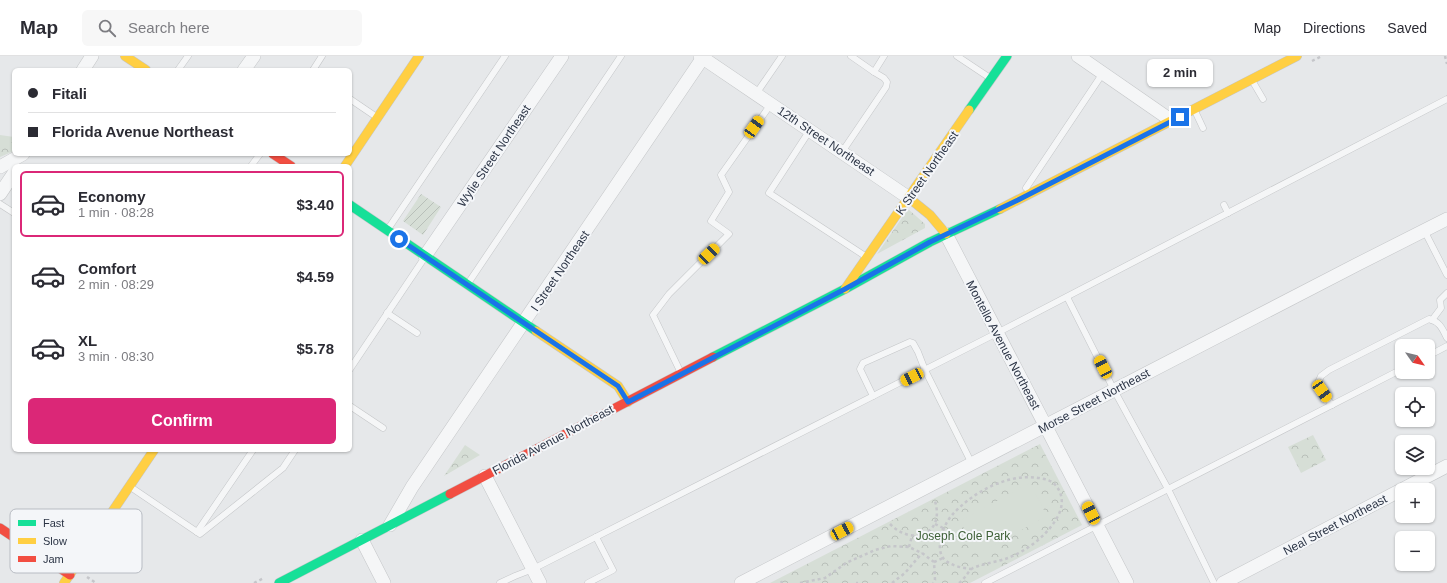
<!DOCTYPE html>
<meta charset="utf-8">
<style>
:root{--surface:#fff;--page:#f7f7f7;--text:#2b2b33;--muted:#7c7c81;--line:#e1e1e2;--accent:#db2777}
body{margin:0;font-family:Arial,sans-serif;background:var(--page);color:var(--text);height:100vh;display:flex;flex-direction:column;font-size:15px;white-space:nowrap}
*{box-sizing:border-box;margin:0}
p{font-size:13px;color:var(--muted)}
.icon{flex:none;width:22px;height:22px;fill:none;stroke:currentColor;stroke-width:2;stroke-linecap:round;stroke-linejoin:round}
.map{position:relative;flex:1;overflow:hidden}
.side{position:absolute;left:12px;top:108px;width:340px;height:288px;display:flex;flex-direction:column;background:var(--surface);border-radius:6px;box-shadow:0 1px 3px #0004}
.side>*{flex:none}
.banner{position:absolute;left:12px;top:12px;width:340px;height:88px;border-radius:6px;box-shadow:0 1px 3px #0004;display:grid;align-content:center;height:88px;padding:0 16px;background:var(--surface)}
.needle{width:26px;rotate:124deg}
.controls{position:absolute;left:1395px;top:283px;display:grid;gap:8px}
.controls a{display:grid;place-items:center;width:40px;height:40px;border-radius:6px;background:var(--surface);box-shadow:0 1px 3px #0004;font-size:20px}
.end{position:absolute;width:18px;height:18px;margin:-9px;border:5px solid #1a73e8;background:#fff;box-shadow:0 0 0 2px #fff}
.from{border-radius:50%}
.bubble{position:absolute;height:28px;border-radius:6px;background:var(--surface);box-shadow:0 1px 3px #0004;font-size:13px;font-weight:700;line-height:28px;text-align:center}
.car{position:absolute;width:12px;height:24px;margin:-12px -6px;border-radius:5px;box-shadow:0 0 3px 1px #0007;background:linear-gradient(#f5c518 24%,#345 0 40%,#f5c518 0 76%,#345 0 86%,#f5c518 0)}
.banner b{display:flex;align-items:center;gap:14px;height:38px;font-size:15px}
.banner b+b{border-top:1px solid var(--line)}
.banner i{width:10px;height:10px;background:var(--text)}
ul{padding:7px 0 0;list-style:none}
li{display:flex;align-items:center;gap:12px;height:66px;margin:0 8px 6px;padding:0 8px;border:2px solid transparent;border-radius:6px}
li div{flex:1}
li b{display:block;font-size:15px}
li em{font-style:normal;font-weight:700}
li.selected{border-color:var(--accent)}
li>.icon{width:36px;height:36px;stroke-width:1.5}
.action{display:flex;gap:8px;margin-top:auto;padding:8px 16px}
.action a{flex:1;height:46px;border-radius:6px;background:var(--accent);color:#fff;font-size:16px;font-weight:700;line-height:46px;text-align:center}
header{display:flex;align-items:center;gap:24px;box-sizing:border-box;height:56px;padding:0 20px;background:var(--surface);border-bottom:1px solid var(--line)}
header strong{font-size:19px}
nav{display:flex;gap:22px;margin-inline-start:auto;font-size:14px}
.search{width:280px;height:36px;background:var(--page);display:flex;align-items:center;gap:10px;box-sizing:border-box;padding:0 14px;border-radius:6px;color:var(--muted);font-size:15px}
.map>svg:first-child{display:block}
</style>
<header>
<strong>Map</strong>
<div class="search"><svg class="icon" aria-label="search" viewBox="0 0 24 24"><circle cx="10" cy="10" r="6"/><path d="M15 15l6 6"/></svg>Search here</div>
<nav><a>Map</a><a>Directions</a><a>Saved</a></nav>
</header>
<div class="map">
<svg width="1447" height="527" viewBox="0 0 1447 527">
<defs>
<pattern id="forest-crowns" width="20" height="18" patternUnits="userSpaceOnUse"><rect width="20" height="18" fill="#d6ded6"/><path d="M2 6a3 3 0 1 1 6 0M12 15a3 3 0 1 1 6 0" fill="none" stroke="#b8bfb9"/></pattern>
<pattern id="garden-furrows" width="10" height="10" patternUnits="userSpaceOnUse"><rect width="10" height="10" fill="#d6ded6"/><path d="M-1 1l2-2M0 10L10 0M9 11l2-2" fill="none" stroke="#b8bfb9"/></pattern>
</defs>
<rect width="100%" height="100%" fill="#e6e8ea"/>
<g fill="url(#forest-crowns)">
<path d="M0 79 14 81V95L0 101Z"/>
<path d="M908 153 925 168V172L877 198Z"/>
<path d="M1313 379 1326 404 1301 417 1288 391Z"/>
<path d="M1040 388 1082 469 970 527H770Z"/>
<path d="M465 389 480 399 444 420Z"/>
</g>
<path fill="url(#garden-furrows)" d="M421 138 441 151 423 179 403 165Z"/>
<path fill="#d6ded6" d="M1030 427 1047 460 978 498 960 465Z"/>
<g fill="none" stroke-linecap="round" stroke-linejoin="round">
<defs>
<g id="lane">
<path d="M851 0 874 16 884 0"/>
<path d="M957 0 990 22"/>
<path d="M178 14 188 0"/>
<path d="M313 14 322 0"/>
<path d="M1253 26 1263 43"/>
<path d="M756 38 782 0"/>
<path d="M350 43 375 60"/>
<path d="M1195 55 1203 72"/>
<path d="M810 74 769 137 865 200"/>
<path d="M842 96 886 31 887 26 884 22 874 16"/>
<path d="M251 110 260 98"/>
<path d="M1026 132 1103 17"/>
<path d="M0 148 14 157"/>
<path d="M1224 149 1228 157"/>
<path d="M388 173 505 0"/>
<path d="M1424 174 1447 219"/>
<path d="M469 226 621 0"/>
<path d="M1067 241 1114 334 1168 433 1214 527"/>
<path d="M387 257 417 277"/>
<path d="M1432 264 1441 252 1440 244 1447 237"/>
<path d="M1428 300 1447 290"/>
<path d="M350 313 425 201"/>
<path d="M680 315 653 259 669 238 729 178 711 165 729 136 721 119 771 48"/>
<path d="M873 340 860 313 863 307 910 286 913 287 918 296 925 314 972 408"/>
<path d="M1332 349 1322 335 1318 327 1321 320 1329 314 1429 263C1440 266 1442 272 1447 282"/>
<path d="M350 350 383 372"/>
<path d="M132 432 200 478 283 412 295 394"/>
<path d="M197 476 253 394"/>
<path d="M500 527 515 520 533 513 997 277 1447 43"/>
<path d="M588 527 613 514 596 481"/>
<path d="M985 527 1402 313"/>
</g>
<g id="street">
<path d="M700 0 909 142"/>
<path d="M1078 0 1172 65"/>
<path d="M83 14 92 0"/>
<path d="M244 14 254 0"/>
<path d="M0 111 23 98"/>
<path d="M0 138 14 117"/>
<path d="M946 178 1127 527"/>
<path d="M425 200 562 0"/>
<path d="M485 420 540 527"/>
<path d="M390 469 412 431 704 0"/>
<path d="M362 484 384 527"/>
<path d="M741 527 1358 208 1447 163"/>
<path d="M1223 527 1447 410"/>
</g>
<g id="fast">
<path d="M969 54 1007 0"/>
<path d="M350 149 536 275"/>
<path d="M713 301 845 233 930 186 1000 153"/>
<path d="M279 527 450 438"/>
</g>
<g id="slow">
<path d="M125 0 146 14"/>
<path d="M345 110 419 0"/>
<path d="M909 142 930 159 946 178"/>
<path d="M1000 153 1297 0"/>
<path d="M845 233 969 54"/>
<path d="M536 275 618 330 628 346"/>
<path d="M64 527 154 394"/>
</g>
<g id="jam">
<path d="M273 98 291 110"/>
<path d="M450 438 713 301"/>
<path d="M0 472 70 519"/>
</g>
</defs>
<use href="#lane" stroke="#c4c6c8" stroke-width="7"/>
<use href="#street" stroke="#c4c6c8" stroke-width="14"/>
<use href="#fast" stroke="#c4c6c8" stroke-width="10"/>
<use href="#slow" stroke="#c4c6c8" stroke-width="10"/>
<use href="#jam" stroke="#c4c6c8" stroke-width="10"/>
<g stroke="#c5c6ca" stroke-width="2.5" stroke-dasharray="3 3" stroke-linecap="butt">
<path d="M1445 0 1447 8"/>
<path d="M1312 5 1322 0"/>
<path d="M890 468C913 491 945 478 935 445"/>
<path d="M935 468 943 472"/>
<path d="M909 491 912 480"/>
<path d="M934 506 943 502"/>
<path d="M87 521 96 527"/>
<path d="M781 525 782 527"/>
<path d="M254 527 264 522"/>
<path d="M800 527 825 522 846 507 875 494 891 490 909 491 922 497 934 506 935 524 933 527"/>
<path d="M856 527H858"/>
<path d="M892 527 905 517 922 497"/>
<path d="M959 527C965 523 968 515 973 512 985 507 997 506 1008 502 1026 495 1045 481 1055 465 1062 455 1065 442 1057 431 1053 425 1046 423 1039 422 1008 417 973 436 953 458 944 467 934 492 944 503 951 510 962 512 972 513"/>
</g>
<use href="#lane" stroke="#f5f6f7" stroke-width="6"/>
<use href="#street" stroke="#f5f6f7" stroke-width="13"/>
<use href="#fast" stroke="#16e098" stroke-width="9"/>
<use href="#slow" stroke="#ffcf43" stroke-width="9"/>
<use href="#jam" stroke="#f24e42" stroke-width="9"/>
</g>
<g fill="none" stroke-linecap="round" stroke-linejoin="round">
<path stroke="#1a73e8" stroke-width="5" d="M399 183 618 330 628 346 845 233 930 186 1018 144 1180 61"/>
</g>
<g text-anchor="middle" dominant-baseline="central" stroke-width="4" stroke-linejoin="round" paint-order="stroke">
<g font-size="12" fill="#2b3445" stroke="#f4f6f9">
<text transform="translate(826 85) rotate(34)">12th Street Northeast</text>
<text transform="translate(494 100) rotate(-56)">Wylie Street Northeast</text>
<text transform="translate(927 117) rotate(-55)">K Street Northeast</text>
<text transform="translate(560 215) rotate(-56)">I Street Northeast</text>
<text transform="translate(1003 289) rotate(62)">Montello Avenue Northeast</text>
<text transform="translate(1094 345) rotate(-28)">Morse Street Northeast</text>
<text transform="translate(553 384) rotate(-28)">Florida Avenue Northeast</text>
<text transform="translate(1335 469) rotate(-28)">Neal Street Northeast</text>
</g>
<g font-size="12" fill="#3f6138" stroke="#f4f6f9">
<text x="963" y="480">Joseph Cole Park</text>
</g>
</g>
<rect x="10" y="453" width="132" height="64" rx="6" fill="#f4f6f9" stroke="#b8bcc3" stroke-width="1"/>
<rect x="18" y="464" width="18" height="6" fill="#16e098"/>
<rect x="18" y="482" width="18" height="6" fill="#ffcf43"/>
<rect x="18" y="500" width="18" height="6" fill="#f24e42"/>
<g font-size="11" fill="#2b3445">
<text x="43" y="471">Fast</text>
<text x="43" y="489">Slow</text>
<text x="43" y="507">Jam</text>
</g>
</svg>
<div class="controls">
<a><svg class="needle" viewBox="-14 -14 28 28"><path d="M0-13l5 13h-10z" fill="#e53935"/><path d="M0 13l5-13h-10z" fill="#7c7c81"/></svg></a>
<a><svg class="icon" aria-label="locate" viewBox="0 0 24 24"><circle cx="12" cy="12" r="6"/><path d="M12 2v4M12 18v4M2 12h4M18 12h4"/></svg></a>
<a><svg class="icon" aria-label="layers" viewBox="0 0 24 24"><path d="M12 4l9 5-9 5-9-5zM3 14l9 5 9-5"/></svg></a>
<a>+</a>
<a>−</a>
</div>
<i class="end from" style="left:399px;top:183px"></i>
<i class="end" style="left:1180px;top:61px"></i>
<div class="bubble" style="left:1147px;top:3px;width:66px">2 min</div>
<i class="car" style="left:754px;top:71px;rotate:35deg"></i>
<i class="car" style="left:709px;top:198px;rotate:46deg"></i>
<i class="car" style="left:1103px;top:311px;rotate:333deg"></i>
<i class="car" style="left:912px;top:321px;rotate:243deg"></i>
<i class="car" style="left:1322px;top:335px;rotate:145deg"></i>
<i class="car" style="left:1091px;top:457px;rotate:333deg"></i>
<i class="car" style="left:842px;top:475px;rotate:62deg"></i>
<div class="banner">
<b><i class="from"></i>Fitali</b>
<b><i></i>Florida Avenue Northeast</b>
</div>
<section class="side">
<ul>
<li class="selected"><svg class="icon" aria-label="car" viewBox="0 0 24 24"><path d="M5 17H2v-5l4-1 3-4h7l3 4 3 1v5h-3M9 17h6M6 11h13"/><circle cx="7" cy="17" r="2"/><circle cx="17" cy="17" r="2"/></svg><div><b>Economy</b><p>1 min · 08:28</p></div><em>$3.40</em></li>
<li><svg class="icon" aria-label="car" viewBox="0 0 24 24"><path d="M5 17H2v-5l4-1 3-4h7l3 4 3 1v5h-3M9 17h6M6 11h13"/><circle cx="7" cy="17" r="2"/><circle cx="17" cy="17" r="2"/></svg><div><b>Comfort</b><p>2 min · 08:29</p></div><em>$4.59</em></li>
<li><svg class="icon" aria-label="car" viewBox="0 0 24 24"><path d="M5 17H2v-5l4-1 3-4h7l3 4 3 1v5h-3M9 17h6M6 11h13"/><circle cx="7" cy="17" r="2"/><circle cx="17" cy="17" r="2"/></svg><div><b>XL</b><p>3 min · 08:30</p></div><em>$5.78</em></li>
</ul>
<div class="action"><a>Confirm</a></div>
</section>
</div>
